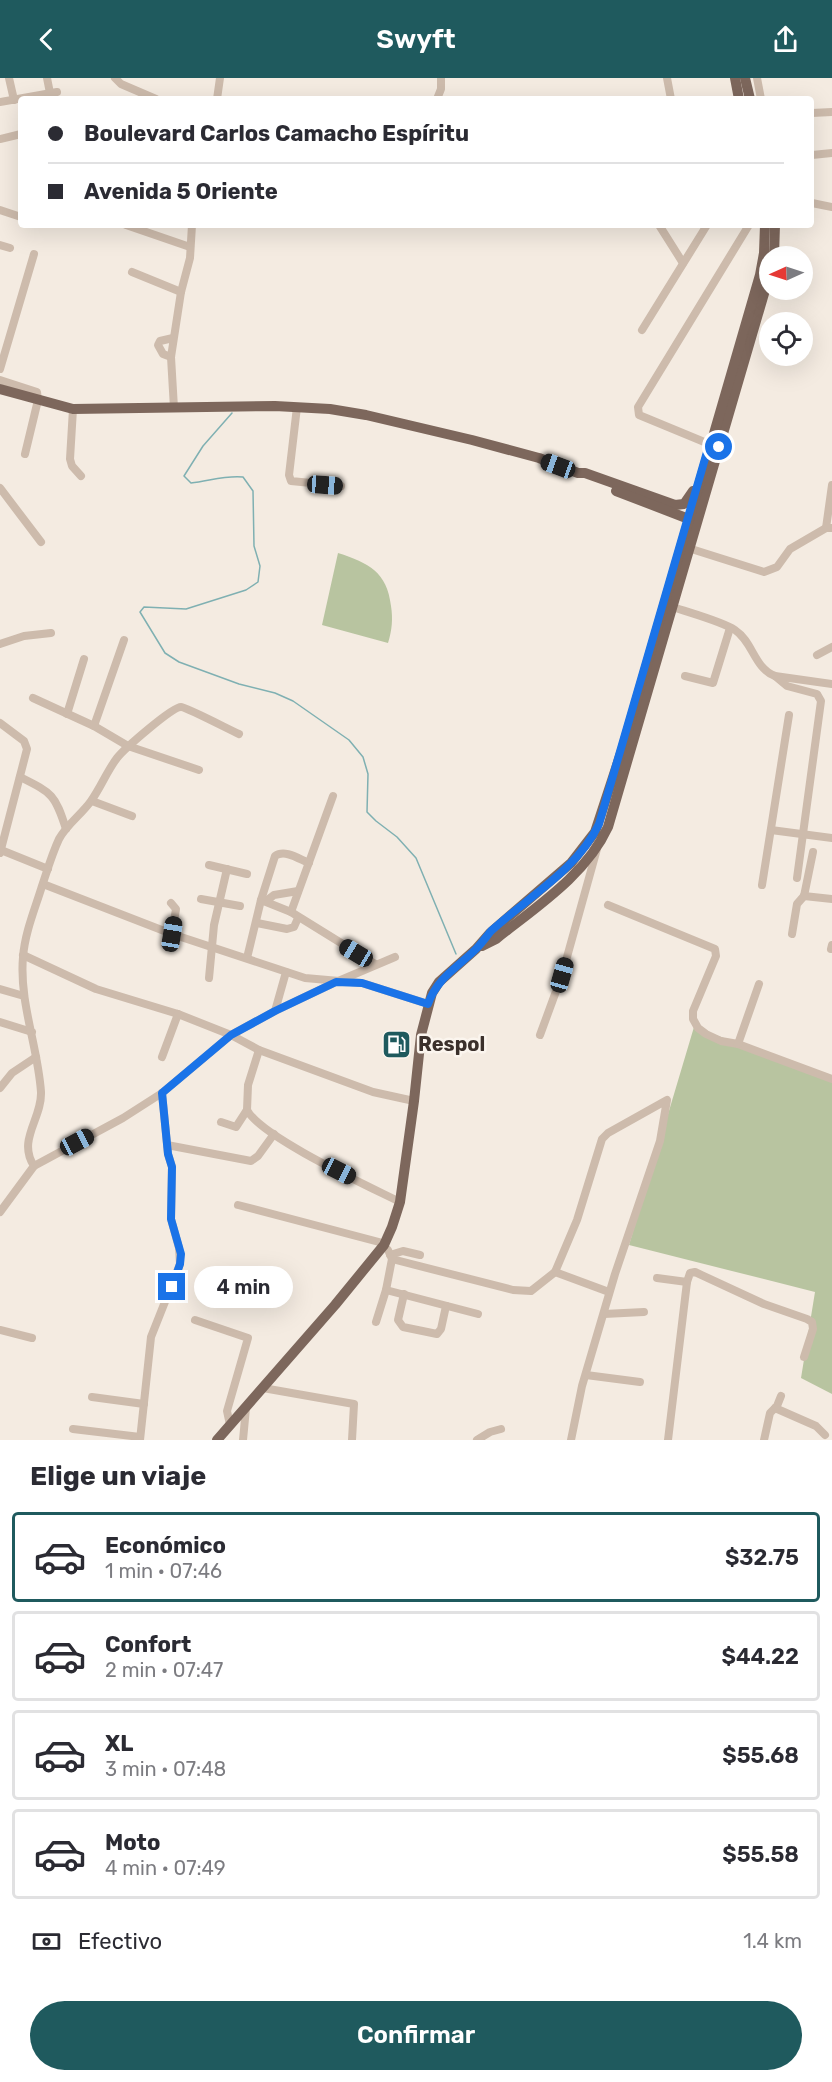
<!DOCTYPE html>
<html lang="es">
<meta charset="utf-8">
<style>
:root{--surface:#fff;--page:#f7f7f7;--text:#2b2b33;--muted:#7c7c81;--line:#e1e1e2;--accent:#1f5a5e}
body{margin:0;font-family:Rubik,sans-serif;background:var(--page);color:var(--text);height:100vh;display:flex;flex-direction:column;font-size:22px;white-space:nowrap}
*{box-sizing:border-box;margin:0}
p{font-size:20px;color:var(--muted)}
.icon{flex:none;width:33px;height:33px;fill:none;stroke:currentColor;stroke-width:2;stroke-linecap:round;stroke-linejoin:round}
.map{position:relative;height:1362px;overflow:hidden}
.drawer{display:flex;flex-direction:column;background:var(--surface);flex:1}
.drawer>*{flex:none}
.top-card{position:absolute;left:18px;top:18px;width:796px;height:132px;border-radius:6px;box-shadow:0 6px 24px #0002;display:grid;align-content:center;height:132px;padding:0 30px;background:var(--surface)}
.needle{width:39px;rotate:267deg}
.fabs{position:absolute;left:759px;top:168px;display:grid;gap:12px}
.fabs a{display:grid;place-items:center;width:54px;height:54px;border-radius:50%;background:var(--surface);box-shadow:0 6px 24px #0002;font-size:30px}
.end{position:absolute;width:27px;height:27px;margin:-14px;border:8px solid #1a73e8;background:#fff;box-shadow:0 0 0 3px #fff}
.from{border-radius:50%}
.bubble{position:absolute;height:42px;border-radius:21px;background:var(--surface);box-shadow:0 6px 24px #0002;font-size:20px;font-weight:600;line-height:42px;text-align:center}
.car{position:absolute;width:18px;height:36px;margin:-18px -9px;border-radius:8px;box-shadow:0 0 4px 2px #0007;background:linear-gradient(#222 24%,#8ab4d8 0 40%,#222 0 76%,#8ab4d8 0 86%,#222 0)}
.top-card b{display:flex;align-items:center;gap:21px;height:57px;font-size:22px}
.top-card b+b{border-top:2px solid var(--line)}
.top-card i{width:15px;height:15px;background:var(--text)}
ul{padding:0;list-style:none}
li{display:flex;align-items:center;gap:18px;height:90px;margin:0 12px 9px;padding:0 18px;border:3px solid var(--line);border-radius:6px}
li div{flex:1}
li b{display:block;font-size:22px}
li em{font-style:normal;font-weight:600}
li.active{border-color:var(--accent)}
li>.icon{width:54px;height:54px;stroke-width:1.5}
h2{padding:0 30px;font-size:27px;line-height:72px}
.pay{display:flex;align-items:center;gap:15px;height:66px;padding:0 30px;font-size:22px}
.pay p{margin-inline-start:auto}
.cta{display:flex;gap:12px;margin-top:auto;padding:12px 30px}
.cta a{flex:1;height:69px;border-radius:36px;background:var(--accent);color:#fff;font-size:24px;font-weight:600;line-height:69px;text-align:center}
header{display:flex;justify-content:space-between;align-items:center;height:78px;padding:0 30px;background:var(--accent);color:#fff;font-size:27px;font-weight:600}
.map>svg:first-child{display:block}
</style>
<header><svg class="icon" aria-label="back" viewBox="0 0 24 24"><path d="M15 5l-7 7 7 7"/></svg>Swyft<svg class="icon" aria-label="share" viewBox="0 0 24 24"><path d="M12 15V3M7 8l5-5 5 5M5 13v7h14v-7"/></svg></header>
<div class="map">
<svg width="832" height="1362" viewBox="0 0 832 1362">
<rect width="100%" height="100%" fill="#f4ebe1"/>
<g fill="#b8c4a0">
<path d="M338 475C369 485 387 494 391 528 393 541 392 552 388 565L322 547Z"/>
<path d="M694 949 832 1000V1316L801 1300 815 1214 629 1167Z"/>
</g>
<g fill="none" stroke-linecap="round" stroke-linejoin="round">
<path stroke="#7fb0b2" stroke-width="1.5" d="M232 335 203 368 184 398 191 405C209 403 226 397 243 399L253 413 254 468 260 488 258 504 246 512 186 531 144 529 140 534 165 575 179 584 239 606 275 615 293 623 349 662 363 679 368 696 367 734 376 743 397 759 416 780 456 876"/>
<g stroke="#cdbbac" stroke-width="8">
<path d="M9 0 14 22"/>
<path d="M47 0 50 15"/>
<path d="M115 0 121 6 156 21"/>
<path d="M667 0 671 21"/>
<path d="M757 0 761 21"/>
<path d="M217 21 220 0"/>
<path d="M437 21 441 11V0"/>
<path d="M0 24 57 14"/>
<path d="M812 35 832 34"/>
<path d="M0 61 21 56"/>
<path d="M812 77 832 75"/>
<path d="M812 125 832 129"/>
<path d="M0 132 21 139"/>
<path d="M126 147 190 169"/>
<path d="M659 147 683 185"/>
<path d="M0 167 10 170"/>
<path d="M132 194 181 214"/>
<path d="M642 252 707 147"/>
<path d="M171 279 163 276 158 267 160 263 173 260"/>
<path d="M0 291 34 176"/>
<path d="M0 302 37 314 38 322 25 376"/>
<path d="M297 329 289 397 291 403 341 408"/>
<path d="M174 330 171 279 181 214 190 180 192 147"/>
<path d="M73 331 70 381 72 388 81 398"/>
<path d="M714 368 639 337 638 329 749 147"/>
<path d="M0 410 41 464"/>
<path d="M826 450 832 407"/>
<path d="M685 469 764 494 777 489 790 471 826 450H832"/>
<path d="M673 529C690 535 721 543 735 552 753 564 754 590 775 598L832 606"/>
<path d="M0 566 24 558 51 555"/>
<path d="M817 577 832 569"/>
<path d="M685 598 713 605 730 550"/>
<path d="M775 598 787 608 817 616 821 623 797 800"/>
<path d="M33 620 94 648 128 668 199 692"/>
<path d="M67 636 84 581"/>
<path d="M0 645 24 663 27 671 0 775"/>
<path d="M94 648 124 562"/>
<path d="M20 699C52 715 55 716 66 751"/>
<path d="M92 723 132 738"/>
<path d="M771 752 832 760"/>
<path d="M1 772 48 791"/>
<path d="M209 787 247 796"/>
<path d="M43 806 172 856 305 900 362 905 428 926"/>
<path d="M762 807 789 637"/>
<path d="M804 818 813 774"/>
<path d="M804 818 832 821"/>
<path d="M201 821 240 828"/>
<path d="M261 822 291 834 375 886"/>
<path d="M266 823 274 817 298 813"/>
<path d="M171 825 176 831 172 856"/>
<path d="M608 827 715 871 716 878 693 933V941L698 950 706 956 721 963 738 966 832 1001"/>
<path d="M291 834 333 718"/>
<path d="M257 845 287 851 294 849 298 840"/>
<path d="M792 856 797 826 804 818"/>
<path d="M831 871 832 867"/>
<path d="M23 877 96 911 178 936 231 957 259 972 373 1014 414 1023"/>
<path d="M247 880 261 822 275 778C285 771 299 781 309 785"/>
<path d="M209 900 214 847 227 791"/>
<path d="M0 911 24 918"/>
<path d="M275 933 286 894"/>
<path d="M0 944 32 954"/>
<path d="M540 957 562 897 597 771"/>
<path d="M738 966 759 906"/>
<path d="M162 979 178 936"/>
<path d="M0 1010 12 995 36 979"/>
<path d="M247 1032C261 1059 368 1108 400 1124"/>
<path d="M221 1044 236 1049 247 1032 248 1007 259 972"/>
<path d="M167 1067 251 1083 258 1078 274 1056"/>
<path d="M34 1088 123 1040 162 1015 231 957 275 933 336 904 395 879"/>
<path d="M238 1127 379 1164 388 1172 392 1181 513 1212 531 1213 555 1194 577 1142 602 1061 608 1055 667 1022 660 1063 615 1196 582 1308 571 1362"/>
<path d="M0 1134 34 1088C17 1062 42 1041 41 1014 38 969 19 924 23 879 25 854 35 831 42 808 47 793 52 776 59 761 67 746 82 736 91 723 101 709 107 693 117 680 124 671 172 629 181 629 186 629 230 652 239 656"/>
<path d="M390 1177 403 1173 420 1177"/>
<path d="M555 1194 609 1214"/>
<path d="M657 1200 687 1204"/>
<path d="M386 1212 478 1236"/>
<path d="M404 1216 398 1242 403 1249 437 1256 441 1251 446 1228"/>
<path d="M604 1236 644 1234"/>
<path d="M195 1242 248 1260 227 1333 230 1347"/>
<path d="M376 1244 386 1212 392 1181"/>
<path d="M0 1252 32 1260"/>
<path d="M586 1297 640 1304"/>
<path d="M263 1310 354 1326 352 1362"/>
<path d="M92 1319 144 1326"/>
<path d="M775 1330 816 1348 825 1357"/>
<path d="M73 1351 140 1359"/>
<path d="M140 1362 151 1259 180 1186 179 1170 171 1141 172 1089 168 1076 162 1015"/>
<path d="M243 1362 246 1330"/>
<path d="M477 1362 490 1354 501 1351"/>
<path d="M668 1362 687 1204 690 1195 695 1194 764 1226 807 1241 812 1244 813 1251 804 1279"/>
<path d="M764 1362 770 1335 777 1328 781 1318"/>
</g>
<g stroke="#7d675c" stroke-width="10">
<path d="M735 0 739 21"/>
<path d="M745 0 750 21"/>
<path d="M774 178 775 147"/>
<path d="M0 311 73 331 275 328 330 331 366 337 472 362 539 380 578 395H585L675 427 684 426 693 413"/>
<path d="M616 413 694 443"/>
<path d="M482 868 496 861C536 829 586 797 608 749L770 195"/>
<path d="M217 1362 335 1227 384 1167 392 1149 400 1124 414 1023 421 957 432 915 439 904 476 871 490 855 571 785 595 754 623 669 760 197 764 175 765 147"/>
</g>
</g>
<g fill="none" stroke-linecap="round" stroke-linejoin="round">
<path stroke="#1a73e8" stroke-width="8" d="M172 1209 180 1186 181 1176 171 1141 172 1089 168 1076 162 1015 231 957 275 933 336 904 362 905 428 926C437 900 458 889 476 871 482 865 486 859 491 853 528 819 577 792 599 746L709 367 719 369"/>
</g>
<defs>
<symbol id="fuel-square" viewBox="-11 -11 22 22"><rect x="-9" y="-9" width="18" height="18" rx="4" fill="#1f5a5e" stroke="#fbf5ee"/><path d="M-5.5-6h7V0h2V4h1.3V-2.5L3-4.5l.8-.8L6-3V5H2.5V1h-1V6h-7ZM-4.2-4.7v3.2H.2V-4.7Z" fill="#fff"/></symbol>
</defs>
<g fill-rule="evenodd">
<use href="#fuel-square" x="380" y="950" width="33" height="33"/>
</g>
<g text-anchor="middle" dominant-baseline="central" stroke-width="5" stroke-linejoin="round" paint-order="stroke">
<g font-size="20" font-weight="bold" fill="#3b302b" stroke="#fbf5ee" text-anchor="start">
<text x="418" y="966">Respol</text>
</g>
</g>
</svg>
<div class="fabs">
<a><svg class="needle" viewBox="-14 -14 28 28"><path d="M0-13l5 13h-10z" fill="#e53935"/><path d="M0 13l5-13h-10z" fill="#7c7c81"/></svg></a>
<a><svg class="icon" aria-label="locate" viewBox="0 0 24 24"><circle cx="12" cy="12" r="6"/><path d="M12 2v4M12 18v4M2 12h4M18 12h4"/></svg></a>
</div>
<i class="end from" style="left:719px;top:369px"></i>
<i class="end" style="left:172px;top:1209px"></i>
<div class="bubble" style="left:194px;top:1188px;width:99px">4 min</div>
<i class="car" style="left:558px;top:388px;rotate:290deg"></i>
<i class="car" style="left:325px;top:407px;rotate:94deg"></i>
<i class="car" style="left:172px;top:856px;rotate:9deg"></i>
<i class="car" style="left:356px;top:875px;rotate:301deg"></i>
<i class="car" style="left:562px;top:897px;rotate:16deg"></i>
<i class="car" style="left:77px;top:1064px;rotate:62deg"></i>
<i class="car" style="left:339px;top:1093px;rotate:117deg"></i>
<div class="top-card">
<b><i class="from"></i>Boulevard Carlos Camacho Espíritu</b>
<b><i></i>Avenida 5 Oriente</b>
</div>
</div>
<section class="drawer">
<h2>Elige un viaje</h2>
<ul>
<li class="active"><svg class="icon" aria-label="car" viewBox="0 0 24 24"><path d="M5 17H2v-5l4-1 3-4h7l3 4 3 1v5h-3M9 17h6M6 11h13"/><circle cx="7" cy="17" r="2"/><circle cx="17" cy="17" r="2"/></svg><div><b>Económico</b><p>1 min · 07:46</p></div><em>$32.75</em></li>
<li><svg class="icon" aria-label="car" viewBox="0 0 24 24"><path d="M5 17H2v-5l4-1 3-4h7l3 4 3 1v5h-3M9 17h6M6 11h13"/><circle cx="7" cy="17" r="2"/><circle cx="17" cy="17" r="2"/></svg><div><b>Confort</b><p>2 min · 07:47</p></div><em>$44.22</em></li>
<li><svg class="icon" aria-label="car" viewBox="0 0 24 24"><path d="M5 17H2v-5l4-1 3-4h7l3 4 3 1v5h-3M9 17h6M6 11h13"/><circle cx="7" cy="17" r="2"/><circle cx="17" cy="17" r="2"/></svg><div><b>XL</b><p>3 min · 07:48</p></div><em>$55.68</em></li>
<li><svg class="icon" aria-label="car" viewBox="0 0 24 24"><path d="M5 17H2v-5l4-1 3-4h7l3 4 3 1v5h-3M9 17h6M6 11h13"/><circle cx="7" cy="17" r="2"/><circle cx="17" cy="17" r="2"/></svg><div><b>Moto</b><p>4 min · 07:49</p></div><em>$55.58</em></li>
</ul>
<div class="pay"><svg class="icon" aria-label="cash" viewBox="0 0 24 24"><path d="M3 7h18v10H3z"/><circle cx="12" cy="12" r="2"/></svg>Efectivo<p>1.4 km</p></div>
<div class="cta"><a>Confirmar</a></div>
</section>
